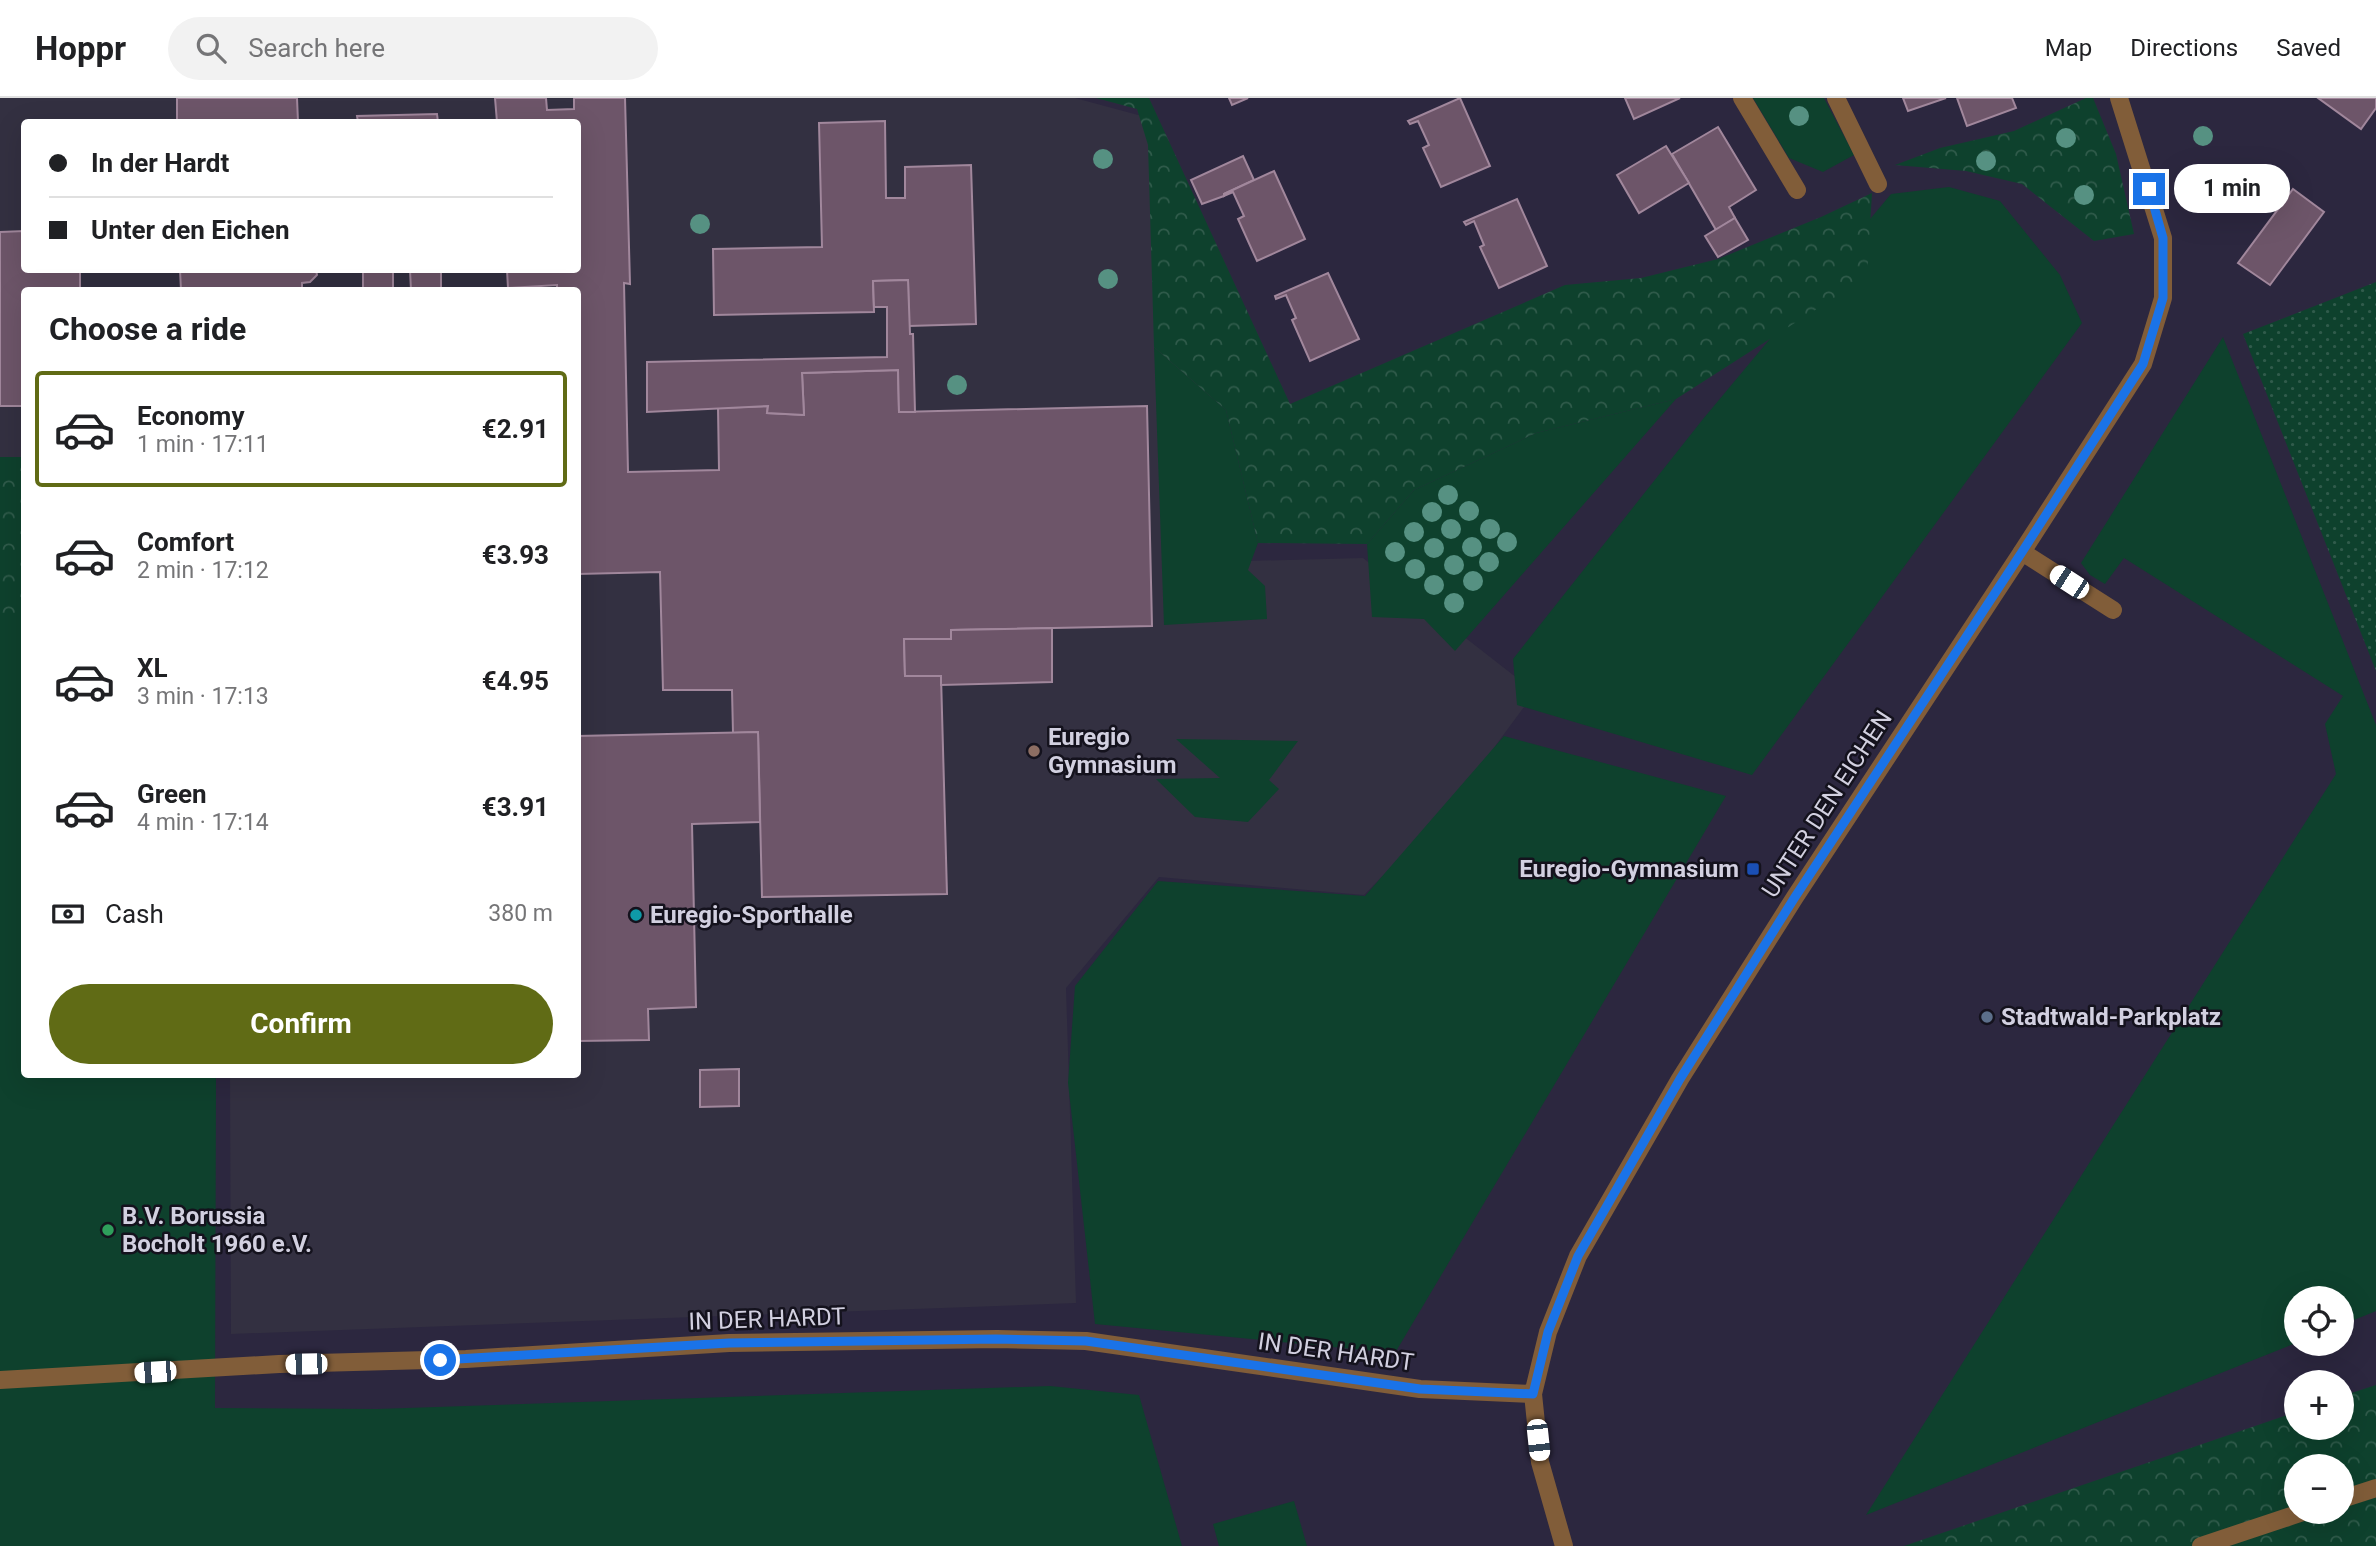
<!DOCTYPE html>
<meta charset="utf-8">
<style>
:root{--surface:#fff;--page:#f2f2f2;--text:#202124;--muted:#757577;--line:#e0e0e0;--accent:#606b15}
body{margin:0;font-family:Roboto,sans-serif;background:var(--page);color:var(--text);height:100vh;display:flex;flex-direction:column;font-size:26px;white-space:nowrap}
*{box-sizing:border-box;margin:0}
p{font-size:23px;color:var(--muted)}
.icon{flex:none;width:38px;height:38px;fill:none;stroke:currentColor;stroke-width:2;stroke-linecap:round;stroke-linejoin:round}
.map{position:relative;flex:1;overflow:hidden}
.details{position:absolute;left:21px;top:189px;width:560px;height:791px;display:flex;flex-direction:column;background:var(--surface);border-radius:7px;box-shadow:0 7px 28px #0002}
.details>*{flex:none}
.top-card{position:absolute;left:21px;top:21px;width:560px;height:154px;border-radius:7px;box-shadow:0 7px 28px #0002;display:grid;align-content:center;height:154px;padding:0 28px;background:var(--surface)}
.fabs{position:absolute;left:2284px;top:1188px;display:grid;gap:14px}
.fabs a{display:grid;place-items:center;width:70px;height:70px;border-radius:50%;background:var(--surface);box-shadow:0 7px 28px #0002;font-size:35px}
.end{position:absolute;width:32px;height:32px;margin:-16px;border:9px solid #1a73e8;background:#fff;box-shadow:0 0 0 4px #fff}
.from{border-radius:50%}
.bubble{position:absolute;height:49px;border-radius:24px;background:var(--surface);box-shadow:0 7px 28px #0002;font-size:23px;font-weight:700;line-height:49px;text-align:center}
.car{position:absolute;width:21px;height:42px;margin:-21px -10px;border-radius:9px;box-shadow:0 0 5px 2px #0007;background:linear-gradient(#fff 24%,#345 0 40%,#fff 0 76%,#345 0 86%,#fff 0)}
.top-card b{display:flex;align-items:center;gap:24px;height:66px;font-size:26px}
.top-card b+b{border-top:2px solid var(--line)}
.top-card i{width:18px;height:18px;background:var(--text)}
ul{padding:0;list-style:none}
li{display:flex;align-items:center;gap:21px;height:116px;margin:0 14px 10px;padding:0 14px;border:4px solid transparent;border-radius:7px}
li div{flex:1}
li b{display:block;font-size:26px}
li em{font-style:normal;font-weight:700}
li.current{border-color:var(--accent)}
li>.icon{width:63px;height:63px;stroke-width:1.5}
h2{padding:0 28px;font-size:32px;line-height:84px}
.pay{display:flex;align-items:center;gap:18px;height:77px;padding:0 28px;font-size:26px}
.pay p{margin-inline-start:auto}
.cta{display:flex;gap:14px;margin-top:auto;padding:14px 28px}
.cta a{flex:1;height:80px;border-radius:42px;background:var(--accent);color:#fff;font-size:28px;font-weight:700;line-height:80px;text-align:center}
header{display:flex;align-items:center;gap:42px;box-sizing:border-box;height:98px;padding:0 35px;background:var(--surface);border-bottom:2px solid var(--line)}
header strong{font-size:33px}
nav{display:flex;gap:38px;margin-inline-start:auto;font-size:24px}
.search{width:490px;height:63px;background:var(--page);display:flex;align-items:center;gap:18px;box-sizing:border-box;padding:0 24px;border-radius:38px;color:var(--muted);font-size:26px}
.map>svg:first-child{display:block}
</style>
<header>
<strong>Hoppr</strong>
<div class="search"><svg class="icon" aria-label="search" viewBox="0 0 24 24"><circle cx="10" cy="10" r="6"/><path d="M15 15l6 6"/></svg>Search here</div>
<nav><a>Map</a><a>Directions</a><a>Saved</a></nav>
</header>
<div class="map">
<svg width="2376" height="1448" viewBox="0 0 2376 1448">
<defs>
<pattern id="forest-crowns" width="20" height="18" patternUnits="userSpaceOnUse" patternTransform="scale(1.75)"><rect width="20" height="18" fill="#0e412d"/><path d="M2 6a3 3 0 1 1 6 0M12 15a3 3 0 1 1 6 0" fill="none" stroke="#305b4b"/></pattern>
<pattern id="garden-dots" width="8" height="8" patternUnits="userSpaceOnUse" patternTransform="scale(1.75)"><rect width="8" height="8" fill="#0e412d"/><path d="M2 2h.1M6 6h.1" fill="none" stroke="#305b4b" stroke-width="1.8" stroke-linecap="round"/></pattern>
</defs>
<rect width="100%" height="100%" fill="#2c273f"/>
<path fill="#333041" fill-rule="evenodd" d="M0 0H1075L1153 21 1246 463 1363 460 1535 594 1448 712 1364 797 1159 779 1066 890 1076 1205 231 1236 230 977 578 976V192H24V455H0ZM24 24H578V172H24Z"/>
<g fill="#0e412d">
<path d="M1753 0H1824L1854 57 1823 74 1789 60Z"/>
<path d="M1949 89 2000 103 2060 177 2082 225 1752 677 1517 607 1513 561 1703 321 1891 96Z"/>
<path d="M2223 239 2376 627V1213L2342 1227V1200H2296V1245L1866 1417 2336 676 2325 626 2343 598 2124 460 2105 486 2090 477 2081 465Z"/>
<path d="M1154 249 1226 312 1258 445 1248 472 1265 488 1267 521 1164 527Z"/>
<path d="M1676 301 1455 553 1424 521 1372 519 1367 446 1414 392 1536 335Z"/>
<path d="M0 518H24V976L216 977 215 1310 377 1311 1050 1288 1139 1297 1182 1448H0Z"/>
<path d="M1504 638 1726 698 1395 1255 1095 1226 1068 985 1075 888 1158 783 1365 798Z"/>
<path d="M1176 641 1298 643 1269 682 1279 691 1248 724 1195 719 1156 681 1220 680Z"/>
<path d="M1294 1403 1307 1448H1219L1213 1426Z"/>
</g>
<g fill="url(#forest-crowns)" fill-rule="evenodd">
<path d="M1096 0H1149L1290 306 1565 187 1641 180 1718 161 1821 119 1872 95 1867 179 1676 301 1536 335 1414 392 1367 446 1258 445 1226 312 1154 249 1148 47 1137 11Z"/>
<path d="M2086 0H2093L2116 56 2134 136 2094 143 2022 86 1966 73 1895 67 1940 50 2014 33Z"/>
<rect x="0" y="359" width="24" height="159"/>
<path d="M2376 1287V1448H1904L2296 1314V1330H2342V1298ZM2296 1368H2342V1414H2296Z"/>
</g>
<path fill="url(#garden-dots)" d="M2376 184V573L2243 236Z"/>
<g fill="#6d5569" stroke="#a1879c" stroke-width="2">
<path d="M177 0H297L298 24H177Z"/>
<path d="M495 0H546L547 12 574 11V0H625L630 186 624 185 628 374 719 372 718 310 768 308 767 315 804 317 802 275 898 272 899 314 1147 308 1152 528 951 532V541H904L905 578H941L947 796 762 799 758 634 733 635 732 592H663L660 474 578 476V192H557V187L508 190 507 172H578V24H497Z"/>
<path d="M1229 0H1248L1232 7Z"/>
<path d="M1460 0 1490 68 1441 89 1423 50 1429 47 1418 23 1410 26 1408 23Z"/>
<path d="M1625 0H1680L1634 21Z"/>
<path d="M1903 0H1946L1908 13Z"/>
<path d="M1957 0H2012L2016 10 1967 28Z"/>
<path d="M2318 0H2376V10L2361 31Z"/>
<path d="M437 16 438 24H358L357 18Z"/>
<path d="M885 23 886 100H905V69L971 67 976 226 909 228 908 182 873 183 874 214 714 217 713 151 822 149 819 25Z"/>
<path d="M1718 29 1756 92 1729 109 1735 120 1716 132 1672 56Z"/>
<path d="M1666 48 1689 85 1639 115 1617 77Z"/>
<path d="M1243 58 1254 82 1224 96V98L1202 106 1191 82Z"/>
<path d="M1274 73 1305 141 1257 163 1238 121 1244 118 1233 94 1224 98V96Z"/>
<path d="M2293 91 2324 114 2270 187 2238 165Z"/>
<path d="M1517 101 1547 168 1499 190 1480 149 1484 147 1474 123 1466 127 1464 124Z"/>
<path d="M1735 120 1748 142 1718 159 1705 138Z"/>
<path d="M24 133V172H125L80 173V192H24V308H0V134Z"/>
<path d="M180 172H316L317 177 310 184 302 185V192H181Z"/>
<rect x="363" y="172" width="30" height="20"/>
<path d="M410 172H441V192H411Z"/>
<path d="M1328 175 1359 241 1310 263 1292 222 1296 220 1286 197 1276 201 1275 198Z"/>
<path d="M908 182 910 236H913L915 314H899L898 272 802 275 804 317 767 315 768 308 647 314V264L887 259V209H874L873 183Z"/>
<path d="M1052 530V584L941 587V578H905L904 541H951V532Z"/>
<path d="M758 634 760 724 692 726 696 909 648 911 649 942 578 943V638Z"/>
<path d="M739 971V1008L700 1009V972Z"/>
</g>
<g fill="none" stroke-linecap="round" stroke-linejoin="round">
<g stroke="#815d39" stroke-width="18">
<path d="M1742 0 1797 92"/>
<path d="M1836 0 1878 86"/>
<path d="M2022 454 2113 512"/>
<path d="M0 1282 279 1266 466 1261 729 1245 997 1241 1086 1243 1420 1291 1533 1296"/>
<path d="M2342 1401 2376 1390"/>
<path d="M1564 1448 1540 1364 1533 1296 1548 1234 1578 1158 1680 981 1795 799 2022 454 2143 266 2163 200V140L2119 0"/>
<path d="M2201 1448 2303 1414"/>
</g>
</g>
<g fill="#569182">
<circle cx="1799" cy="18" r="10"/>
<circle cx="2203" cy="38" r="10"/>
<circle cx="2066" cy="40" r="10"/>
<circle cx="1103" cy="61" r="10"/>
<circle cx="1986" cy="63" r="10"/>
<circle cx="2084" cy="97" r="10"/>
<circle cx="2231" cy="100" r="10"/>
<circle cx="700" cy="126" r="10"/>
<circle cx="1108" cy="181" r="10"/>
<circle cx="957" cy="287" r="10"/>
<circle cx="1448" cy="397" r="10"/>
<circle cx="1469" cy="413" r="10"/>
<circle cx="1432" cy="414" r="10"/>
<circle cx="1451" cy="431" r="10"/>
<circle cx="1490" cy="431" r="10"/>
<circle cx="1414" cy="434" r="10"/>
<circle cx="1507" cy="444" r="10"/>
<circle cx="1472" cy="449" r="10"/>
<circle cx="1434" cy="450" r="10"/>
<circle cx="1395" cy="454" r="10"/>
<circle cx="1489" cy="464" r="10"/>
<circle cx="1454" cy="467" r="10"/>
<circle cx="1415" cy="471" r="10"/>
<circle cx="1473" cy="483" r="10"/>
<circle cx="1434" cy="487" r="10"/>
<circle cx="1454" cy="505" r="10"/>
</g>
<g fill="none" stroke-linecap="round" stroke-linejoin="round">
<path stroke="#1a73e8" stroke-width="9" d="M440 1262 729 1245 996 1241 1086 1243 1420 1291 1533 1296 1548 1234 1578 1158 1680 981 1795 799 2022 454 2143 266 2163 200V140L2149 91"/>
</g>
<circle fill="#8d6e63" stroke="#14121d" stroke-width="2.5" cx="1034" cy="653" r="7"/>
<rect fill="#1a4fb4" stroke="#14121d" stroke-width="2.5" x="1746" y="764" width="14" height="14" rx="3.5"/>
<circle fill="#0f9aa8" stroke="#14121d" stroke-width="2.5" cx="636" cy="817" r="7"/>
<circle fill="#5c6f8a" stroke="#14121d" stroke-width="2.5" cx="1987" cy="919" r="7"/>
<circle fill="#2e9e5b" stroke="#14121d" stroke-width="2.5" cx="108" cy="1132" r="7"/>
<g text-anchor="middle" dominant-baseline="central" stroke-width="5" stroke-linejoin="round" paint-order="stroke">
<g font-size="24" font-weight="bold" fill="#d2d0e0" stroke="#14121d" text-anchor="start">
<text x="1048" y="639">Euregio<tspan x="1048" dy="28">Gymnasium</tspan></text>
<text x="1739" y="771" text-anchor="end">Euregio-Gymnasium</text>
<text x="650" y="817">Euregio-Sporthalle</text>
<text x="2001" y="919">Stadtwald-Parkplatz</text>
<text x="122" y="1118">B.V. Borussia<tspan x="122" dy="28">Bocholt 1960 e.V.</tspan></text>
</g>
<g font-size="24" fill="#d2d0e0" stroke="#14121d">
<text transform="translate(1827 706) rotate(-57)">UNTER DEN EICHEN</text>
<text transform="translate(767 1221) rotate(-2)">IN DER HARDT</text>
<text transform="translate(1336 1254) rotate(8)">IN DER HARDT</text>
</g>
</g>
</svg>
<div class="fabs">
<a><svg class="icon" aria-label="locate" viewBox="0 0 24 24"><circle cx="12" cy="12" r="6"/><path d="M12 2v4M12 18v4M2 12h4M18 12h4"/></svg></a>
<a>+</a>
<a>−</a>
</div>
<i class="end from" style="left:440px;top:1262px"></i>
<i class="end" style="left:2149px;top:91px"></i>
<div class="bubble" style="left:2174px;top:66px;width:116px">1 min</div>
<i class="car" style="left:2069px;top:484px;rotate:303deg"></i>
<i class="car" style="left:306px;top:1266px;rotate:269deg"></i>
<i class="car" style="left:155px;top:1274px;rotate:266deg"></i>
<i class="car" style="left:1538px;top:1342px;rotate:174deg"></i>
<div class="top-card">
<b><i class="from"></i>In der Hardt</b>
<b><i></i>Unter den Eichen</b>
</div>
<section class="details">
<h2>Choose a ride</h2>
<ul>
<li class="current"><svg class="icon" aria-label="car" viewBox="0 0 24 24"><path d="M5 17H2v-5l4-1 3-4h7l3 4 3 1v5h-3M9 17h6M6 11h13"/><circle cx="7" cy="17" r="2"/><circle cx="17" cy="17" r="2"/></svg><div><b>Economy</b><p>1 min · 17:11</p></div><em>€2.91</em></li>
<li><svg class="icon" aria-label="car" viewBox="0 0 24 24"><path d="M5 17H2v-5l4-1 3-4h7l3 4 3 1v5h-3M9 17h6M6 11h13"/><circle cx="7" cy="17" r="2"/><circle cx="17" cy="17" r="2"/></svg><div><b>Comfort</b><p>2 min · 17:12</p></div><em>€3.93</em></li>
<li><svg class="icon" aria-label="car" viewBox="0 0 24 24"><path d="M5 17H2v-5l4-1 3-4h7l3 4 3 1v5h-3M9 17h6M6 11h13"/><circle cx="7" cy="17" r="2"/><circle cx="17" cy="17" r="2"/></svg><div><b>XL</b><p>3 min · 17:13</p></div><em>€4.95</em></li>
<li><svg class="icon" aria-label="car" viewBox="0 0 24 24"><path d="M5 17H2v-5l4-1 3-4h7l3 4 3 1v5h-3M9 17h6M6 11h13"/><circle cx="7" cy="17" r="2"/><circle cx="17" cy="17" r="2"/></svg><div><b>Green</b><p>4 min · 17:14</p></div><em>€3.91</em></li>
</ul>
<div class="pay"><svg class="icon" aria-label="cash" viewBox="0 0 24 24"><path d="M3 7h18v10H3z"/><circle cx="12" cy="12" r="2"/></svg>Cash<p>380 m</p></div>
<div class="cta"><a>Confirm</a></div>
</section>
</div>
